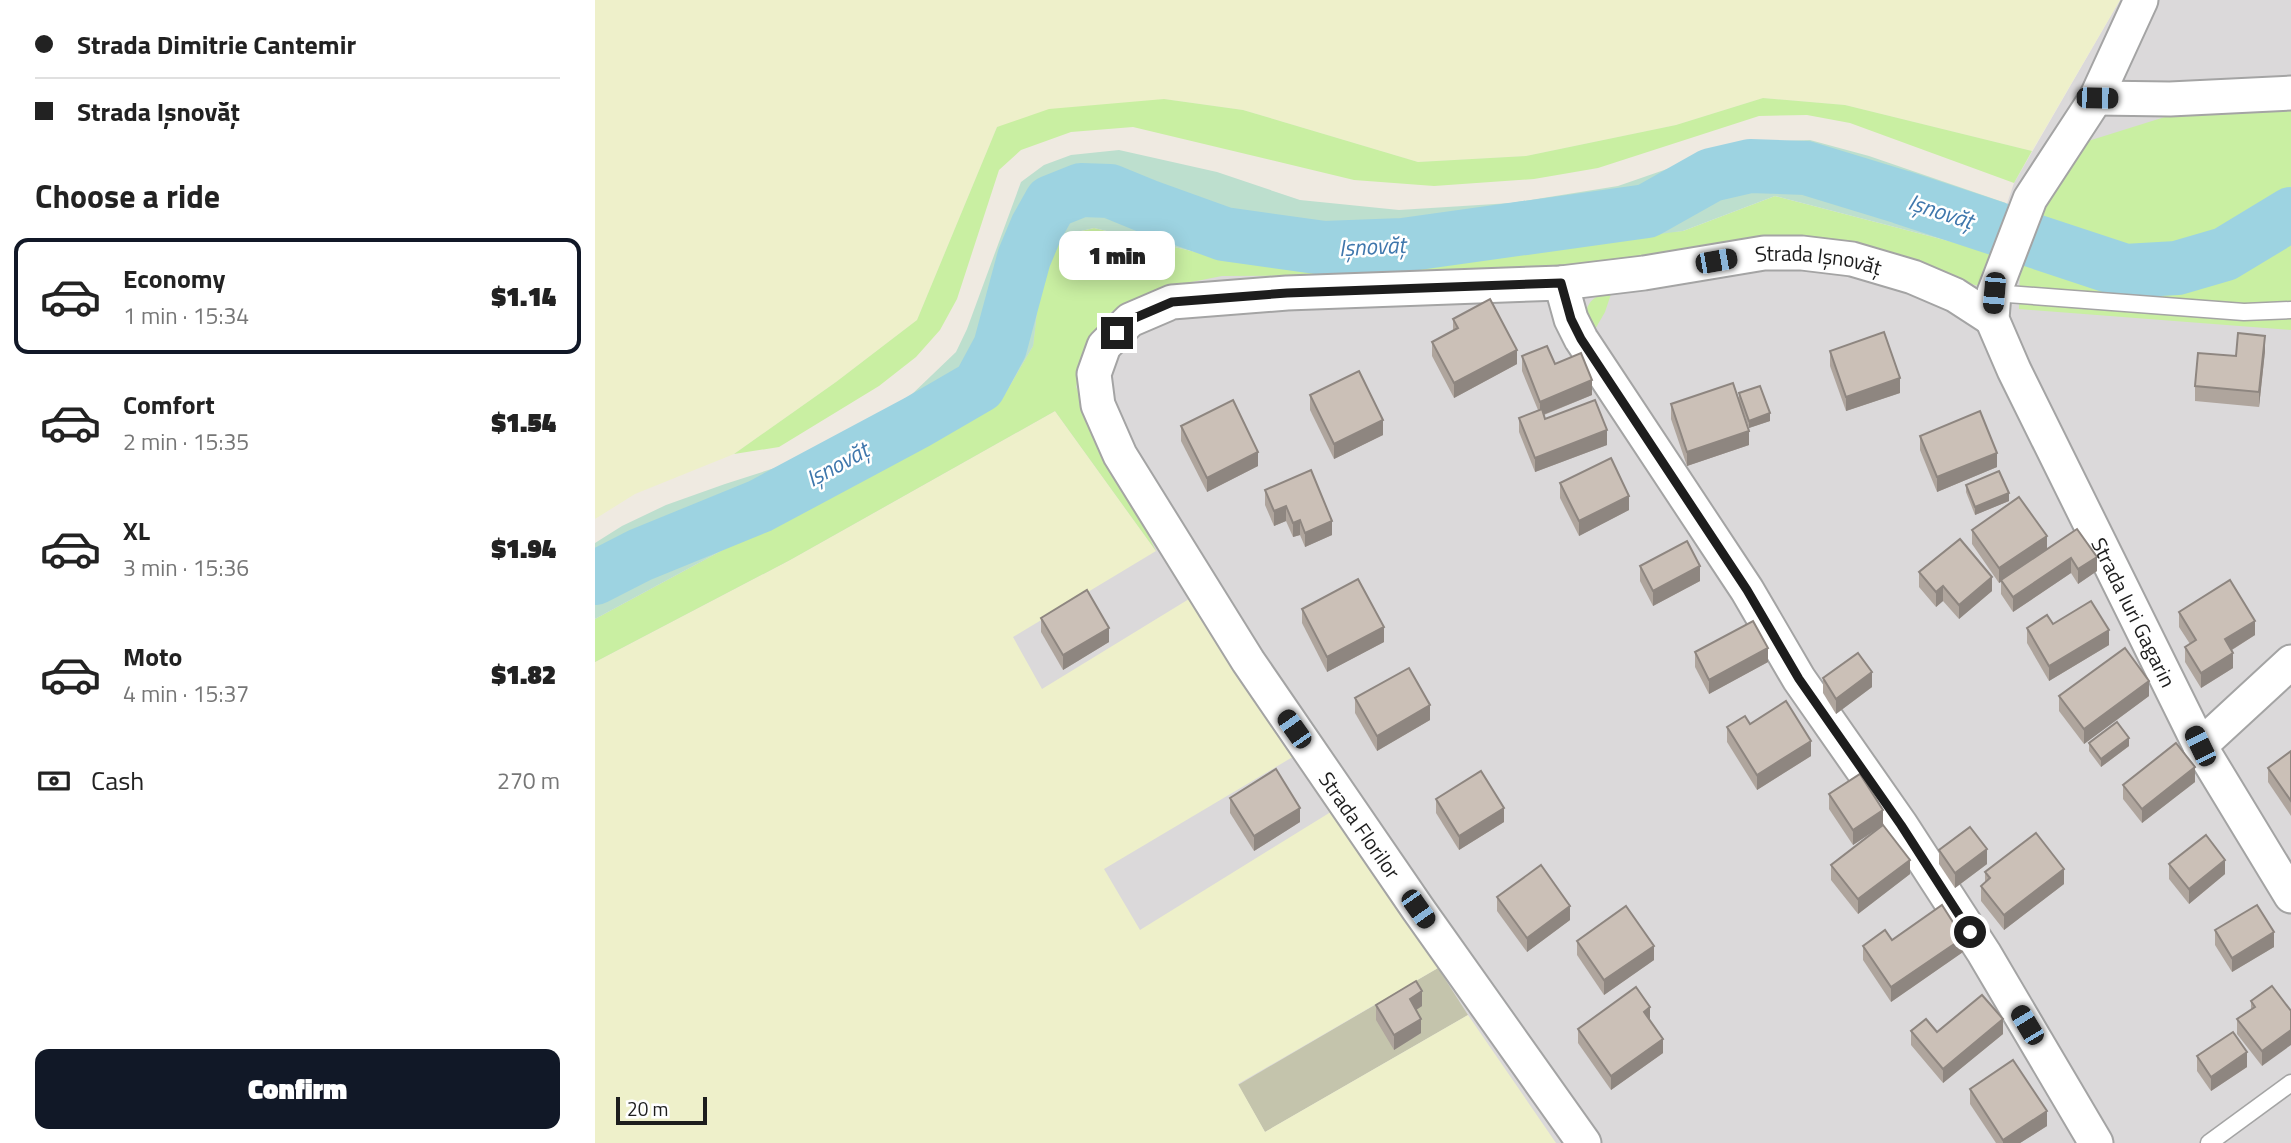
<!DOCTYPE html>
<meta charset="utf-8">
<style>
:root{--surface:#fff;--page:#f2f2f2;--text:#222;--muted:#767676;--line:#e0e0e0;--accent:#111827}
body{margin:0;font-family:"Titillium Web",sans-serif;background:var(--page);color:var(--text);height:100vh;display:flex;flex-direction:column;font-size:26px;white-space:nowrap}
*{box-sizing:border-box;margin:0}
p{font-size:23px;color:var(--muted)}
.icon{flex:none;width:38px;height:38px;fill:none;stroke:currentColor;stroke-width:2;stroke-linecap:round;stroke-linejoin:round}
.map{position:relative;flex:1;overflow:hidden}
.side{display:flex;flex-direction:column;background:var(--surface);width:595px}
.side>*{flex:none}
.hud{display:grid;align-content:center;height:154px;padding:0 35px;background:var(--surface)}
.scale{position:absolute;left:21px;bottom:18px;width:91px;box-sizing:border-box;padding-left:7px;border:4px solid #1d1d1d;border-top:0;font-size:19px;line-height:24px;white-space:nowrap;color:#1d1d1d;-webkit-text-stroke:5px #fff;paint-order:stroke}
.end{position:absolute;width:32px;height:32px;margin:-16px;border:9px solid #1d1d1d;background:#fff;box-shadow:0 0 0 4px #fff}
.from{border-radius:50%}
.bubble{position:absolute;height:49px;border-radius:14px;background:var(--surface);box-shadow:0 4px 18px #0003;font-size:23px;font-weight:800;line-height:49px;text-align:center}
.car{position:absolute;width:21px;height:42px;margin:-21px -10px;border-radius:9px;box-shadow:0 0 5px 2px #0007;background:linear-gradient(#222 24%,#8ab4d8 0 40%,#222 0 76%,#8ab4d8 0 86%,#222 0)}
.hud b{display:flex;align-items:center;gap:24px;height:66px;font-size:26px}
.hud b+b{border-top:2px solid var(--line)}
.hud i{width:18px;height:18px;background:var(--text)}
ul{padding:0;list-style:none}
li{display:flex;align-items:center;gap:21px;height:116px;margin:0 14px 10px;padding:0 21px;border:4px solid transparent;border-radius:14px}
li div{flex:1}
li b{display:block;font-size:26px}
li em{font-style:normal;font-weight:800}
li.on{border-color:var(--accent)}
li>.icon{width:63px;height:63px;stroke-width:1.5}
h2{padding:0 35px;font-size:32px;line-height:84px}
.pay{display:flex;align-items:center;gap:18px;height:77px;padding:0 35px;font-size:26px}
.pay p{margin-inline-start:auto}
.button{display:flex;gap:14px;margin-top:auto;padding:14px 35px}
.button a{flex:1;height:80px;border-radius:14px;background:var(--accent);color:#fff;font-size:28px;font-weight:800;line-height:80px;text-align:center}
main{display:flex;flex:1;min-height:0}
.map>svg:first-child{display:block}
</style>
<main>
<section class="side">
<div class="hud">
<b><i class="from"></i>Strada Dimitrie Cantemir</b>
<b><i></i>Strada Ișnovăț</b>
</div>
<h2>Choose a ride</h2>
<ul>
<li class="on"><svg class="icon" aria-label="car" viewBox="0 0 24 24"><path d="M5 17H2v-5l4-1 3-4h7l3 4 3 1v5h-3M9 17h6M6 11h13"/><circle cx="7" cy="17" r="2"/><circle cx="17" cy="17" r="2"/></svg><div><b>Economy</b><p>1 min · 15:34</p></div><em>$1.14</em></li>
<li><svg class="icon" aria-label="car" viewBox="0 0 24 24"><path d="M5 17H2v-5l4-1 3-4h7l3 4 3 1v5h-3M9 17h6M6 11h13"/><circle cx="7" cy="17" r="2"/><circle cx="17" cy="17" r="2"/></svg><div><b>Comfort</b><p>2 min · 15:35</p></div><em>$1.54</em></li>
<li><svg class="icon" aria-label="car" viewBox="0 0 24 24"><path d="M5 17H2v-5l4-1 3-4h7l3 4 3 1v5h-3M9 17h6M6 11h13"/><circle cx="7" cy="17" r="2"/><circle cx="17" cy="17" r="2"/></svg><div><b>XL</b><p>3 min · 15:36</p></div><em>$1.94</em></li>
<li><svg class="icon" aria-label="car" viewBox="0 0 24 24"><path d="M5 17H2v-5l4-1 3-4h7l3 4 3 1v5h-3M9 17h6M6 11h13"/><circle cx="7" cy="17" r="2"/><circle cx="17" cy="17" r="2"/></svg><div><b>Moto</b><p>4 min · 15:37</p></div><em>$1.82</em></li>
</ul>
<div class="pay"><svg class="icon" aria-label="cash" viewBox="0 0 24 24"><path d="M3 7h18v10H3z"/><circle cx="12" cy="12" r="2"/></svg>Cash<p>270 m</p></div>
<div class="button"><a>Confirm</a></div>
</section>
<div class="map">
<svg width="1696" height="1143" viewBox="0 0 1696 1143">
<rect width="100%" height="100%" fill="#efeae1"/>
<path fill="#dbd9da" d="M1525 0H1696V1143H244L0 763V619L407 399 449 252 1396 251 1419 183Z"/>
<path fill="#c4c4ac" d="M843 968 873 1015 670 1132 643 1085Z"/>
<g fill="#eef0ca">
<path d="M0 0H1525L1437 151 1250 105 1168 98 1081 125 931 156 823 162 648 110 569 99 402 127 322 320 241 382 139 454 40 494 0 519Z"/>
<path d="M460 411 561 551 418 637 447 689 594 599 701 755 509 869 545 930 739 810 787 879 843 968 643 1084 670 1132 873 1015 961 1143H0V662L195 560Z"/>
</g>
<g fill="#c9efa2">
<path d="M1168 98 1250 105 1437 151 1419 183 1255 123 1212 115 1164 116 1003 168 939 179 839 186 759 180 538 127 476 132 426 150 404 170 362 299 345 330 321 357 284 386 184 447 139 454 241 382 322 320 402 127 454 109 569 99 648 110 823 162 931 156 1081 125Z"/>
<path d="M1696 104V330L1424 309 1425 263 1449 200 1490 142 1589 111Z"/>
<path d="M1180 196 1396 252 1383 286 1267 250 1008 269 788 275 627 276 561 289 511 315 494 345 481 387 561 551 460 411 195 560 0 662V619L407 399 438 346 449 252 473 234 499 228 639 261 1088 231Z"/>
<path d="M1008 294H1016L1010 312 995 338C988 320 987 301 1008 294Z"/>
</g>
<path fill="#bddfce" d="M1215 140 1274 156 1411 203 1396 252 1180 196 1088 231 788 269 639 261 499 228 473 234 449 253 438 346 407 399 0 619V543L27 526 71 505 130 484 195 463 313 398 361 352 372 329 426 182 449 165 476 155 524 150 622 172 705 200 804 210 916 203 1023 186 1098 160 1163 142Z"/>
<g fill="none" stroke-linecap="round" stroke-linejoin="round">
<path stroke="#9dd3e1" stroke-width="54" d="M0 578 45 555 165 506 322 422 384 386 405 347 429 258 442 227 456 202 486 190 515 191 554 207 629 234 729 248 808 245 1052 211 1116 175 1155 166 1211 168 1306 197 1530 271 1582 268 1630 254 1696 214"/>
<defs>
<g id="lane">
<path d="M1399 293 1649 312 1696 310"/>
<path d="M1614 1143 1696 1083"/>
</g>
<g id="street">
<path id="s1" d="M1546 0 1501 98 1435 199 1399 293 1397 319 1419 370 1605 746 1696 896"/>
<path d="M1501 98 1575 99 1696 93"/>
<path d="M966 283 976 319 986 339 1152 590 1204 679 1306 825 1389 953 1501 1143"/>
<path d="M1605 746 1696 662"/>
<path id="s2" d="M989 1143 823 909 653 661 525 455 503 405 499 374 509 346 535 320 577 302 692 293 966 283 1049 273 1169 253H1207L1257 259 1318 277 1360 295 1397 319"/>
</g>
</defs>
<use href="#lane" stroke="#a4a4a4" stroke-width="19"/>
<use href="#street" stroke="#a4a4a4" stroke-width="37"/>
<use href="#lane" stroke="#fff" stroke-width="16"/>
<use href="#street" stroke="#fff" stroke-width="33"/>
</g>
<g fill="#afa59d">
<path d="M858 319 922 364 859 398 837 356V342L858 331Z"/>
<path d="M1235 351 1305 393 1251 411 1235 366Z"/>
<path d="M1670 351 1664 407 1600 401V386L1641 356Z"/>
<path d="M927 356 960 364 997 395 949 415 950 419 1012 445 940 472 924 432V418L943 410 927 371Z"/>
<path d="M1144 393 1175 421 1154 428 1144 400Z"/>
<path d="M715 395 788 435 739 459 715 410Z"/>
<path d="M1076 404 1154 445 1092 466 1076 419Z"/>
<path d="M586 426 663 466 612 492 586 441Z"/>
<path d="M1325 436 1402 467 1342 492 1325 450Z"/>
<path d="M965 483 1034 510 984 536 965 498Z"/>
<path d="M1371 485 1414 501 1380 515 1371 492Z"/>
<path d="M670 490 737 535 710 547 705 535 698 537 691 521 679 526 670 505Z"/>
<path d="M1482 529 1502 571 1483 584 1476 573 1418 612 1406 594V582L1404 583 1377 544V530L1452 549Z"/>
<path d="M1045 566 1105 581 1058 606 1045 581Z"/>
<path d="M1324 572 1397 591 1364 619 1348 601 1341 607 1324 587Z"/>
<path d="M707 609 789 642 732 672 707 623Z"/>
<path d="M1584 612 1660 635 1637 650 1638 668 1606 688 1590 662V647L1595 644 1584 627Z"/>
<path d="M446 618 514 642 468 670 446 632Z"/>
<path d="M1458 624 1514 645 1454 681 1432 643V628Z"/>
<path d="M1100 652 1173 662 1114 694 1100 667Z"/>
<path d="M1228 678 1277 687 1241 714 1228 693Z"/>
<path d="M1464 696H1554L1489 744 1464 711Z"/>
<path d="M760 698 835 720 782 751 760 713Z"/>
<path d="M1155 724 1216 756 1162 790 1132 742V727Z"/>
<path d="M1494 743 1534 746 1506 767 1494 751Z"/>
<path d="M1696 751V816L1673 782V768Z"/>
<path d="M1600 782 1547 823 1528 799V785Z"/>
<path d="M1234 794 1288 825 1258 845 1234 809Z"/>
<path d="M635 798 705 822 659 851 635 813Z"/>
<path d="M841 799 909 822 864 850 841 813Z"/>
<path d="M1344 850 1392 864 1360 888 1344 864Z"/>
<path d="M1574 864 1630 874 1594 904 1574 879Z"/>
<path d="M1236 865 1315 874 1263 914 1236 880Z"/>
<path d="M1390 872 1469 884 1409 930 1386 901V886L1390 883Z"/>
<path d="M902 897 975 920 932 952 902 911Z"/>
<path d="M1620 930 1679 947 1637 972 1620 945Z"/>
<path d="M1297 940 1368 952 1296 1002 1268 960V946Z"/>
<path d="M982 941 1059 960 1009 995 982 955Z"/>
<path d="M1656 1001 1696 1011 1667 1066 1642 1034V1019L1656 1010Z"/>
<path d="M781 1005 827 1006 821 1010 826 1033 799 1050 781 1020Z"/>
<path d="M1055 1022 1068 1053 1016 1090 983 1043V1029Z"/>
<path d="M1316 1031 1342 1032 1408 1034 1348 1083 1316 1045Z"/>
<path d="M1602 1056 1652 1067 1616 1091 1602 1071Z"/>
<path d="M1375 1089 1452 1126 1425 1143H1401L1375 1104Z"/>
</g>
<g fill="#8e8680">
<path d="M1670 336V351L1664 407V392Z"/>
<path d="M922 350V364L859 398V383Z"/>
<path d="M1305 378V393L1251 411V397Z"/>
<path d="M997 380V395L945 416V402Z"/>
<path d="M1175 413V421L1154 428V421Z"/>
<path d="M788 420V435L739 459V444Z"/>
<path d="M1012 430V445L940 472V458Z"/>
<path d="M1154 431V445L1092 466V452Z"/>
<path d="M663 452V466L612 492V478Z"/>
<path d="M1402 453V467L1342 492V477Z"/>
<path d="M1414 493V501L1380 515V507Z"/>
<path d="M1034 496V510L984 536V521Z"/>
<path d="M691 506V521L679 526V511Z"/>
<path d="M705 520V535L698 537V523Z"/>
<path d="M737 521V535L710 547V533Z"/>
<path d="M1452 536V551L1404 583V568Z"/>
<path d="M1502 557V571L1483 584V569Z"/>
<path d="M1476 558V573L1418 612V597Z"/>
<path d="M1105 566V581L1058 606V591Z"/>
<path d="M1397 577V591L1364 619V605Z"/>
<path d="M1348 586V601L1341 607V592Z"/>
<path d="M1660 621V635L1630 654V639Z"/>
<path d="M789 627V642L732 672V657Z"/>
<path d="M514 628V642L468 670V655Z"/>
<path d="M1514 630V645L1454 681V666Z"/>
<path d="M1173 648V662L1114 694V680Z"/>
<path d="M1638 653V668L1606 688V673Z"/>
<path d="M1277 672V687L1241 714V699Z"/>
<path d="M1554 681V696L1489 744V729Z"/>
<path d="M835 705V720L782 751V736Z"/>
<path d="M1534 738V746L1506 767V759Z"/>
<path d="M1216 741V756L1162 790V775Z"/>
<path d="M1600 767V782L1547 823V809Z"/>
<path d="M705 808V822L659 851V836Z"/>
<path d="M909 808V822L864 850V836Z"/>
<path d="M1288 810V825L1258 845V830Z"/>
<path d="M1392 849V864L1360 888V873Z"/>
<path d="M1315 860V874L1263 914V899Z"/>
<path d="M1630 860V874L1594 904V889Z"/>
<path d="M1469 869V884L1409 930V915Z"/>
<path d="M975 906V920L932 952V938Z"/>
<path d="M1679 932V947L1637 972V958Z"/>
<path d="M1368 938V952L1296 1002V987Z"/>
<path d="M1059 946V960L1009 995V980Z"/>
<path d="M827 991V1006L815 1014V999Z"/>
<path d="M1055 1007V1022L1049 1012Z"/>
<path d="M826 1019V1033L799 1050V1035Z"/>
<path d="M1408 1019V1034L1348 1083V1069Z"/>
<path d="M1696 1030V1045L1667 1066V1051Z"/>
<path d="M1068 1039V1053L1016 1090V1076Z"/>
<path d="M1652 1052V1067L1616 1091V1077Z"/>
<path d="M1452 1111V1126L1425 1143H1408V1140Z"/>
</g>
<g fill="#cbc0b7" stroke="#8e8680" stroke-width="2">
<path d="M895 299 922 350 859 383 837 342 863 328 858 319Z"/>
<path d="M1289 332 1305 378 1251 397 1235 351Z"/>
<path d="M1643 333 1670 336 1664 392 1600 386 1603 353 1641 356Z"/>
<path d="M952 346 960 364 986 353 997 380 945 402 927 356Z"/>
<path d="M764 371 788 420 739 444 715 395Z"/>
<path d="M1138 383 1154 431 1092 452 1076 404Z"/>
<path d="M1165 386 1175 413 1154 421 1144 393Z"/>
<path d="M638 400 663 452 612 478 586 426Z"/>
<path d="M1000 400 1012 430 940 458 924 418 947 409 950 419Z"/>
<path d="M1385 411 1402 453 1342 477 1325 436Z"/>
<path d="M1016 458 1034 496 984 521 965 483Z"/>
<path d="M716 470 737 521 710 533 705 520 698 523 691 506 679 511 670 490Z"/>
<path d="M1404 471 1414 493 1380 507 1371 485Z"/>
<path d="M1424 497 1452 536 1404 568 1377 530Z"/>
<path d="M1482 529 1502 557 1483 569 1476 558 1418 597 1406 580Z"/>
<path d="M1365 539 1397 577 1364 605 1348 586 1341 592 1324 572Z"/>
<path d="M1092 541 1105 566 1058 591 1045 566Z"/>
<path d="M763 579 789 627 732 657 707 609Z"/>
<path d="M1635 580 1660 621 1630 639 1638 653 1606 673 1590 647 1601 640 1584 612Z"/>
<path d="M492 590 514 628 468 655 446 618Z"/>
<path d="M1496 601 1514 630 1454 666 1432 628 1452 615 1458 624Z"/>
<path d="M1158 621 1173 648 1114 680 1100 652Z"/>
<path d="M1530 648 1554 681 1489 729 1464 696Z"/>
<path d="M1263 653 1277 672 1241 699 1228 678Z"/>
<path d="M814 668 835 705 782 736 760 698Z"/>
<path d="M1191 701 1216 741 1162 775 1132 727 1150 716 1155 724Z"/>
<path d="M1522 722 1534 738 1506 759 1494 743Z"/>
<path d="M1581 743 1600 767 1547 809 1528 785Z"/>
<path d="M1696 751V801L1673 768Z"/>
<path d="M681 769 705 808 659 836 635 798Z"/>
<path d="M886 771 909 808 864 836 841 799Z"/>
<path d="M1265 774 1288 810 1258 830 1234 794Z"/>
<path d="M1288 825 1315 860 1263 899 1236 865Z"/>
<path d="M1375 827 1392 849 1360 873 1344 850Z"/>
<path d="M1441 833 1469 869 1409 915 1386 886 1395 878 1390 872Z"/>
<path d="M1611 835 1630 860 1594 889 1574 864Z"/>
<path d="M946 865 975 906 932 938 902 897Z"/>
<path d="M1347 905 1368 938 1296 987 1268 946 1290 930 1297 940Z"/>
<path d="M1662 905 1679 932 1637 958 1620 930Z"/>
<path d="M1031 906 1059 946 1009 980 982 941Z"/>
<path d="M821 981 827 991 815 999 826 1019 799 1035 781 1005Z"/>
<path d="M1677 986 1696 1011V1030L1667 1051 1642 1019 1660 1007 1656 1001Z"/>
<path d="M1041 987 1055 1007 1049 1012 1068 1039 1016 1076 983 1029Z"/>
<path d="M1387 995 1408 1019 1348 1069 1316 1031 1331 1019 1342 1032Z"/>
<path d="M1638 1032 1652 1052 1616 1077 1602 1056Z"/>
<path d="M1418 1060 1452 1111 1408 1140 1375 1089Z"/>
</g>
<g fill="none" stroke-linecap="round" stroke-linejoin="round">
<path stroke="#1d1d1d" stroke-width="9" d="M522 333 535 320 577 302 692 293 966 283 976 319 986 339 1152 590 1204 679 1306 825 1375 932"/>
</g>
<g text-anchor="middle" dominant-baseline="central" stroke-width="5" stroke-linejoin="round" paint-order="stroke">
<g font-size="21" fill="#1d1d1d" stroke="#fff">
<text stroke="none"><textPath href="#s2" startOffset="1678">Strada Ișnovăț</textPath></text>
<text stroke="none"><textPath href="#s1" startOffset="681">Strada Iuri Gagarin</textPath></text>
<text transform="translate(765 825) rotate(55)">Strada Florilor</text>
</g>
<g font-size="23" font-style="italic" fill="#3f77ac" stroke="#fff">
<text transform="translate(1346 211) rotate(18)">Ișnovăț</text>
<text transform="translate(777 246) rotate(-3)">Ișnovăț</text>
<text transform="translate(242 464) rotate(-29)">Ișnovăț</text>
</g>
</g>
</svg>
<div class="scale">20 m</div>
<i class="end from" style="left:1375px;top:932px"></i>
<i class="end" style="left:522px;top:333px"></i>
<div class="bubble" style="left:464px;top:231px;width:116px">1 min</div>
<i class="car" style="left:1502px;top:98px;rotate:91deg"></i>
<i class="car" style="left:1121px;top:261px;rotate:80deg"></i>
<i class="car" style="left:1399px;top:293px;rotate:185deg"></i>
<i class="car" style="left:699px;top:729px;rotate:325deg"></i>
<i class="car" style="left:1605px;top:746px;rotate:334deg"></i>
<i class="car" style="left:823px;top:909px;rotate:145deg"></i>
<i class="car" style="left:1432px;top:1025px;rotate:329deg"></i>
</div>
</main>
